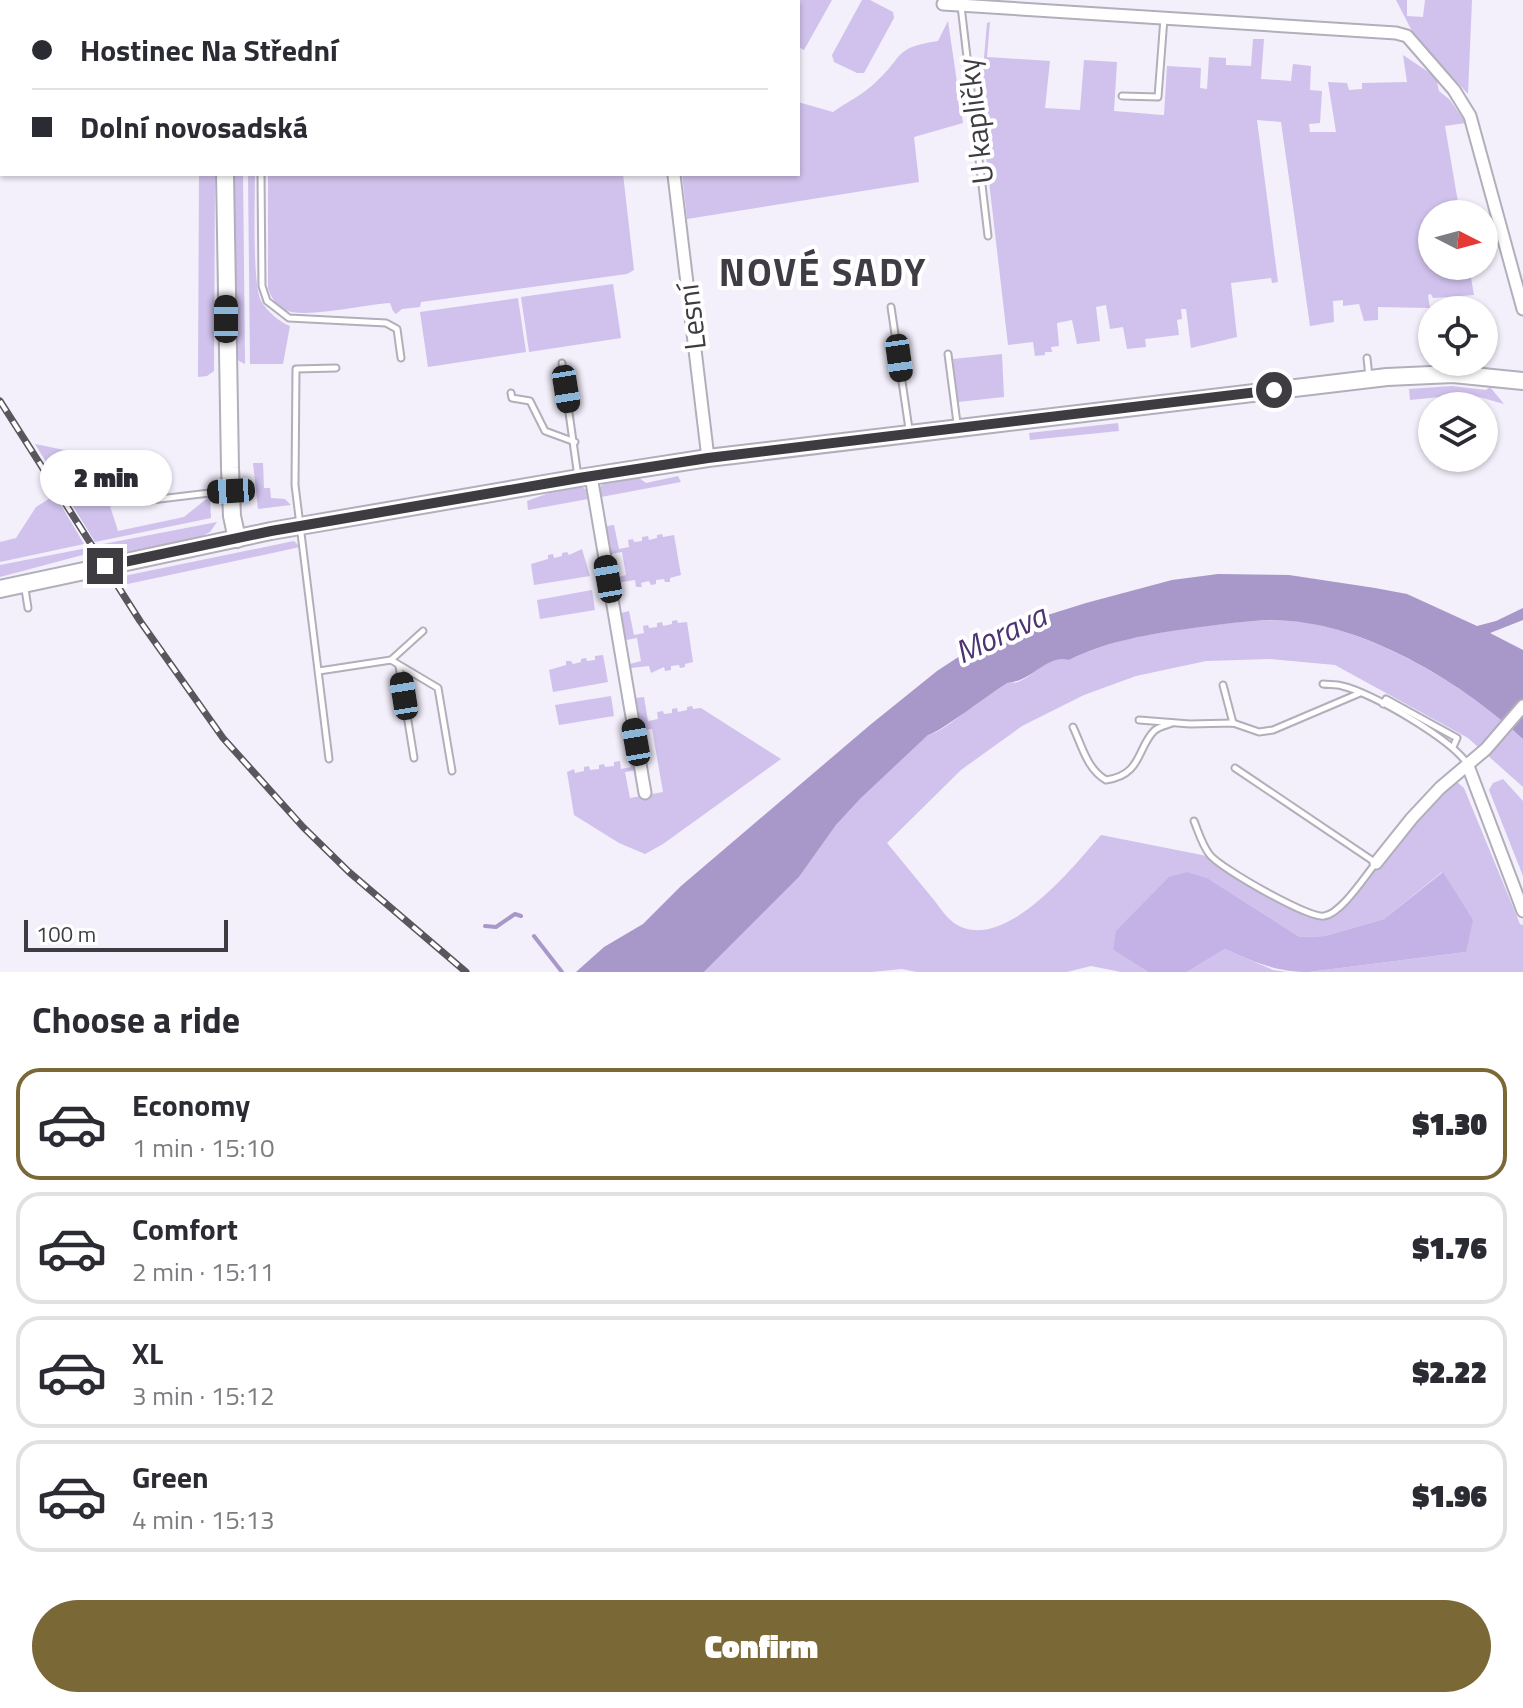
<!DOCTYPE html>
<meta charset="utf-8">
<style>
:root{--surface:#fff;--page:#f7f7f7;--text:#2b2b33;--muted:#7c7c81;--line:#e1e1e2;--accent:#7a6836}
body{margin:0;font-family:"Titillium Web",sans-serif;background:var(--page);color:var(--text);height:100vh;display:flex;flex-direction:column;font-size:30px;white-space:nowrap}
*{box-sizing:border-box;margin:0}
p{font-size:26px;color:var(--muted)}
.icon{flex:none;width:44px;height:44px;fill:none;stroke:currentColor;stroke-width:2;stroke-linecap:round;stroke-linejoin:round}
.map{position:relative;height:972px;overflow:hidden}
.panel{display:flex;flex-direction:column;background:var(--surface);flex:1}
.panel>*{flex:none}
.banner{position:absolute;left:0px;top:0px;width:800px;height:176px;box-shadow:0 2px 6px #0004;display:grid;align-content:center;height:176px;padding:0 32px;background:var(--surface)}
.needle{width:52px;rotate:96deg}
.buttons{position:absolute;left:1418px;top:200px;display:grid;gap:16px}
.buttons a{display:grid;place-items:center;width:80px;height:80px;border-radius:50%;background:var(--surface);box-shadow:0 2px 6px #0004;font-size:40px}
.scale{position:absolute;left:24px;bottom:20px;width:204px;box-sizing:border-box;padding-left:8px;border:4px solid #3e3c41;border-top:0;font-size:22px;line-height:28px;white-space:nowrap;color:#3e3c41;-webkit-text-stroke:6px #fff;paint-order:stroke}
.end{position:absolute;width:36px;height:36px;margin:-18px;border:10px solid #3e3c41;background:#fff;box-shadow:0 0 0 4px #fff}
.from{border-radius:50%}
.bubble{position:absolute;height:56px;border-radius:28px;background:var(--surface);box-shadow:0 2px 6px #0004;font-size:26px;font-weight:800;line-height:56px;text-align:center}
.car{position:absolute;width:24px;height:48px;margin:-24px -12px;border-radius:10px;box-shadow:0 0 6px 2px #0007;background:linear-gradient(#222 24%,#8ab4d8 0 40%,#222 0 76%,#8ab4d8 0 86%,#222 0)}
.banner b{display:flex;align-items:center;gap:28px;height:76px;font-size:30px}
.banner b+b{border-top:2px solid var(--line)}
.banner i{width:20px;height:20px;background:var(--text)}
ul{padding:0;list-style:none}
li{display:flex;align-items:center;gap:24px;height:112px;margin:0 16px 12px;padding:0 16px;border:4px solid var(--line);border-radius:24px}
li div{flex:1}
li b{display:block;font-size:30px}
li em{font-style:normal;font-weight:800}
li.current{border-color:var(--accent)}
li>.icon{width:72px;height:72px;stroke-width:1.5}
h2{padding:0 32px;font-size:36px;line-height:96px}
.button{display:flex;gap:16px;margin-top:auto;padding:16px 32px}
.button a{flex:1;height:92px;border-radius:48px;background:var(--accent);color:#fff;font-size:32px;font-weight:800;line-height:92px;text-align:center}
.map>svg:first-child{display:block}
</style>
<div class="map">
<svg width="1523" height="972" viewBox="0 0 1523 972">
<rect width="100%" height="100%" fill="#f3effb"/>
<g fill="#d0c2ec">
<path d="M769 0H832L804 50 798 47V2H768Z"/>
<path d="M862 0H870L893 12 894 18 864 73H857L834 62 832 55Z"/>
<path d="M1396 0H1407V16L1423 17 1425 0H1472L1468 94 1414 35Z"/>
<path d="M948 21 963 123 914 137 919 182 687 219 682 174H798V102L833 112C847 102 864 94 876 82 905 56 892 48 938 41Z"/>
<path d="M990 22 987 57 1050 61 1045 108 1080 110 1084 60 1117 62 1114 111 1162 115H1164L1167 66 1201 68 1200 88 1207 89 1209 57 1226 58V65L1251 66 1253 39H1264L1261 79 1291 81 1293 64 1311 66 1310 90 1322 91 1320 123 1309 124 1310 132H1336L1328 82 1347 83 1349 90 1362 89V83L1407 82 1403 55 1436 77 1439 91 1450 100 1466 123 1445 126 1460 214H1432V266H1469L1474 295 1433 298 1431 294 1428 295 1430 308 1378 307V320L1364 321 1359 304 1343 306V300L1333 301 1334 322 1310 326 1281 122 1257 120 1278 282 1272 283 1271 278 1231 283 1237 337 1191 348 1186 309H1181L1182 319 1177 320 1179 335 1145 339 1146 347 1127 349 1123 327 1110 329 1106 305 1096 307 1100 341 1077 344 1072 320 1057 323 1059 346 1051 347 1052 352H1045V355L1035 356 1033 342 1008 345 980 104 987 23Z"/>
<path d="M199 174H215L214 371 207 376 198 377Z"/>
<path d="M232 174H243L245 364 239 361 235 353Z"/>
<path d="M248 174H255C255 199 252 283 261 301 267 311 279 322 290 326L283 364H250Z"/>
<path d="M268 174H623L634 270 627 274 421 302 420 307 402 309 396 314 393 311 390 303C366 304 309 318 288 311 278 308 271 298 268 288Z"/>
<path d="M613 284 621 338 529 352 521 297Z"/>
<path d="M518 298 526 352 428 367 420 312Z"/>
<path d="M1002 354 1004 397 958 402 953 359Z"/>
<path d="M1452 386 1486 390 1490 387 1504 404 1469 394 1410 400 1409 389Z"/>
<path d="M1118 423 1119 431 1030 440 1029 433Z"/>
<path d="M35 444 94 456 118 531 184 517 210 496 211 518 95 542Z"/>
<path d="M253 463H263L264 488H270L271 498 285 499 291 505 258 509Z"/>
<path d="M678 476 681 482 601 497 599 488 603 484 639 478 646 483Z"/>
<path d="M582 487 587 490 588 499 528 510 527 501 549 493Z"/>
<path d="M55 495 84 544 0 562V542L16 538 36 507Z"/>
<path d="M217 522 210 532 200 537 105 556 98 545Z"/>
<path d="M614 525 619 549 629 547 628 540 633 539 634 542 642 541V537L648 536 649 540 657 538V535L662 534 663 537 674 535 681 575 670 578V582H665L664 579 656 580V584L651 585 649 581 641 583 642 587H636L635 580 616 583 615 578 626 575 622 552 611 554 606 526Z"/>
<path d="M294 541 300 547 123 585 119 577Z"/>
<path d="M87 548 90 553 0 577V565Z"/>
<path d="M582 549 590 576 534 585 531 564 548 559V555L553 554 554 558 562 556V553L567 552 569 555Z"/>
<path d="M592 590 595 610 540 619 537 600Z"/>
<path d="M629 611 634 635 644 633 643 626 648 625 649 628 657 627V623L662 622 663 626 672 624V621L677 620 678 623 687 622 693 662 685 664V667L680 668 679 665 671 666V670L665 671 664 667 651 673 649 666 631 668 630 664 641 661 637 638 626 640 621 613Z"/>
<path d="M1247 621C1269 621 1293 619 1315 624 1389 640 1468 688 1523 739V787L1468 738 1335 665 1270 659 1206 661 1136 676 1084 695 1022 726 961 770 887 843C903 862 918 881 934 900 940 908 946 917 954 923 1003 956 1073 867 1101 835L1212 857 1298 910 1315 917 1336 911 1376 863 1447 788 1457 782 1464 788 1520 924 1523 925V972H1309L1466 952 1442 872 1384 919 1325 936 1300 937 1209 879 1113 950 1148 972H1121L1091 966 1067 972H917L902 969 871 972H704L799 877 836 825 860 799 928 735C949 731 981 693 1006 683 1010 682 1015 683 1018 682 1035 675 1048 655 1069 660 1124 633 1187 629 1247 621Z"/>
<path d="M603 655 608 682 553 692 549 670 566 665V661H571L573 664 581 662V659L586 658 587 661 595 660V656Z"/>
<path d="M611 696 614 716 559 725 555 705Z"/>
<path d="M644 697 648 721 658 719 657 712 663 711 664 714 672 713V709L677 708 678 712 687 710V707L692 706 693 709 701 708 781 759 663 844 645 854 619 843 574 815 567 772 574 769 575 773 584 771V767L589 766 590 770 599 769V765L604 764 605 767 614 766V762L620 761 621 769 631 767 628 751 632 750 636 770 625 772 630 798 663 792 652 729 642 730 636 698Z"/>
<path d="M1503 779 1523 801V876L1489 790 1493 783Z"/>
<path d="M1225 949 1273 970 1288 972H1187Z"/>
</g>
<path fill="#c4b2e6" d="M1187 872 1209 879 1300 937 1325 936 1384 919 1443 872 1473 920 1466 952 1309 972C1275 972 1255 962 1225 949L1187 972H1148L1113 950 1116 931 1169 877Z"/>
<path fill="#a897c9" d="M1218 574 1289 575 1375 588 1407 594 1477 626 1496 621 1523 608V620L1490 633 1523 650V739C1465 685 1372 628 1291 621 1258 618 1225 624 1193 628 1150 634 1107 641 1069 660 1046 654 1033 681 1007 683 990 693 941 732 928 735L860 799 836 825 799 877 704 972H576L604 947 643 924 681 886 870 725 937 671 966 652 1038 618 1086 603 1172 580Z"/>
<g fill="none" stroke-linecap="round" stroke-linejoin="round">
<g stroke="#a897c9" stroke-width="4">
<path d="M485 926 496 927 515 914 521 916"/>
<path d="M534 936 562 972"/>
</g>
<defs>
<g id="lane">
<path d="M961 6 988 236"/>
<path d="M1122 96 1158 97 1164 18"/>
<path d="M261 174 262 286 267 301 289 318 386 323 397 329 401 358"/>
<path d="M891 307 909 429"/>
<path d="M948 354 957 423"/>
<path d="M1367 358 1369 377"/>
<path d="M562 363 578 477"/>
<path d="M511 393 512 398 530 401 545 431 575 442"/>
<path d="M116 456C121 474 121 498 143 501L226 491"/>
<path d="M25 589 28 608"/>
<path d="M391 660 438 688 452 771"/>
<path d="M399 666 414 758"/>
<path d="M319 671 391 660 423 631"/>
<path d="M1323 684C1329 685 1336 684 1342 686 1371 692 1453 740 1468 765"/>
<path d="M1223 685 1233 723"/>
<path d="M1383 704 1386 699 1457 738 1453 747"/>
<path d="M1139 720 1190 724 1233 723 1259 732 1273 730 1360 693"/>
<path d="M1073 727C1082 746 1087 769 1106 780 1142 775 1137 748 1154 731 1158 727 1167 725 1172 723"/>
<path d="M329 759 295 485 296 369 336 368"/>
<path d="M1194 821C1199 833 1202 845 1210 855 1220 868 1309 919 1324 916 1341 914 1365 876 1376 863L1235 768"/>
</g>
<g id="street">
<path d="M943 4 1396 33 1407 36 1454 90 1470 116 1523 309"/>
<path d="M674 175 708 458"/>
<path d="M591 476 645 793"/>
<path d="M1468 766 1523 911"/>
<path d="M1376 863 1412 818 1440 788 1486 749 1523 706"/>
</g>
<g id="secondary">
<path d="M223 0V2"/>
<path d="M225 174 230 468 232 516 237 539"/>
<path d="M0 589 271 531 579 478 708 458 1387 377 1453 374 1523 381"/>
</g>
</defs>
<use href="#lane" stroke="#b2aeba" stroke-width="9"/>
<use href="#street" stroke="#b2aeba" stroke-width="15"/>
<use href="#secondary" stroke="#b2aeba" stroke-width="20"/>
<use href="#lane" stroke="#fff" stroke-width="5"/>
<use href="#street" stroke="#fff" stroke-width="11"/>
<use href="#secondary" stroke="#fff" stroke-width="16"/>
<defs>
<path id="rail" d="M0 401 140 621 223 738 303 827 349 872 466 972"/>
</defs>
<use href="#rail" stroke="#59575d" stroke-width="7"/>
<use href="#rail" stroke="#fff" stroke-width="4" stroke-dasharray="12" stroke-linecap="butt"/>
</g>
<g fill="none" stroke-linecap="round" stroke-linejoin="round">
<path stroke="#3e3c41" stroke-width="10" d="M105 566 271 531 579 478 708 458 1274 390"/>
</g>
<g text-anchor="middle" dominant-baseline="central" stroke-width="8" stroke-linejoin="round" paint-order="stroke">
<g font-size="30" fill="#3e3c41" stroke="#fff">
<text transform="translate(975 121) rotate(-97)">U kapličky</text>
<text transform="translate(691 317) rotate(-97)">Lesní</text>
</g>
<g font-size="32" font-style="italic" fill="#4c3371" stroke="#fff">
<text transform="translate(1000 633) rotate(-25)">Morava</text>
</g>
<g font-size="38" font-weight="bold" letter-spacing="2" fill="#3f3c45" stroke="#fff">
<text x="823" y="272">NOVÉ SADY</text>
</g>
</g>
</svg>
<div class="buttons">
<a><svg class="needle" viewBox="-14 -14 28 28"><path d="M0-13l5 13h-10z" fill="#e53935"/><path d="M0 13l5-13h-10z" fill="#7c7c81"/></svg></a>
<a><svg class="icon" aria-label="locate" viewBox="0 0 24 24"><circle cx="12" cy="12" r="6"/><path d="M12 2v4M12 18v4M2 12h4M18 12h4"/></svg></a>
<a><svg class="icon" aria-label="layers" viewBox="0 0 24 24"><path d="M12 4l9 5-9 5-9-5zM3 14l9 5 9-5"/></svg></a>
</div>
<div class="scale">100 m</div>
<i class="end from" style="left:1274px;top:390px"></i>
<i class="end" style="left:105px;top:566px"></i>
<div class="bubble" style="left:40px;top:450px;width:132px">2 min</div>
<i class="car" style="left:226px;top:319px;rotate:0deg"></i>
<i class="car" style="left:899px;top:358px;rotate:172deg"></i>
<i class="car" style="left:566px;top:389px;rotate:171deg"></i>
<i class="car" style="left:231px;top:491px;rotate:267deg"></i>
<i class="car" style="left:608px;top:579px;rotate:350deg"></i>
<i class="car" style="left:404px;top:696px;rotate:351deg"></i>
<i class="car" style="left:636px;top:742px;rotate:350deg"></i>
<div class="banner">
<b><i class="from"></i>Hostinec Na Střední</b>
<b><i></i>Dolní novosadská</b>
</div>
</div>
<section class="panel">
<h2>Choose a ride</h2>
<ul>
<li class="current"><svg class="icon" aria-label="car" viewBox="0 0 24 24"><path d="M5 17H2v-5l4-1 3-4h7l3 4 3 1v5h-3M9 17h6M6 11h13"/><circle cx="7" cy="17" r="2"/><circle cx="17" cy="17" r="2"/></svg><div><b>Economy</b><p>1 min · 15:10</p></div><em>$1.30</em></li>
<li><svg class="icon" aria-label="car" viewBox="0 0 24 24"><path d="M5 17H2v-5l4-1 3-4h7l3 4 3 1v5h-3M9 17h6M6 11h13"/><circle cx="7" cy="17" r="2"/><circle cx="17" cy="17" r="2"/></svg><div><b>Comfort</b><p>2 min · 15:11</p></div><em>$1.76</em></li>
<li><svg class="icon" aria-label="car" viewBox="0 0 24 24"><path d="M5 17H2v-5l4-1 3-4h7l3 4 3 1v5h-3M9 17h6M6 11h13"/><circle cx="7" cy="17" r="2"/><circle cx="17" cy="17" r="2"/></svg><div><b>XL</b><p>3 min · 15:12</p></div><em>$2.22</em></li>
<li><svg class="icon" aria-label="car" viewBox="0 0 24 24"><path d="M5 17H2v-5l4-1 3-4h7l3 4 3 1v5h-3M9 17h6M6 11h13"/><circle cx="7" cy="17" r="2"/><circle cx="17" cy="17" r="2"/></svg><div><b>Green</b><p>4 min · 15:13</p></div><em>$1.96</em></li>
</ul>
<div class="button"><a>Confirm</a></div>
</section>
